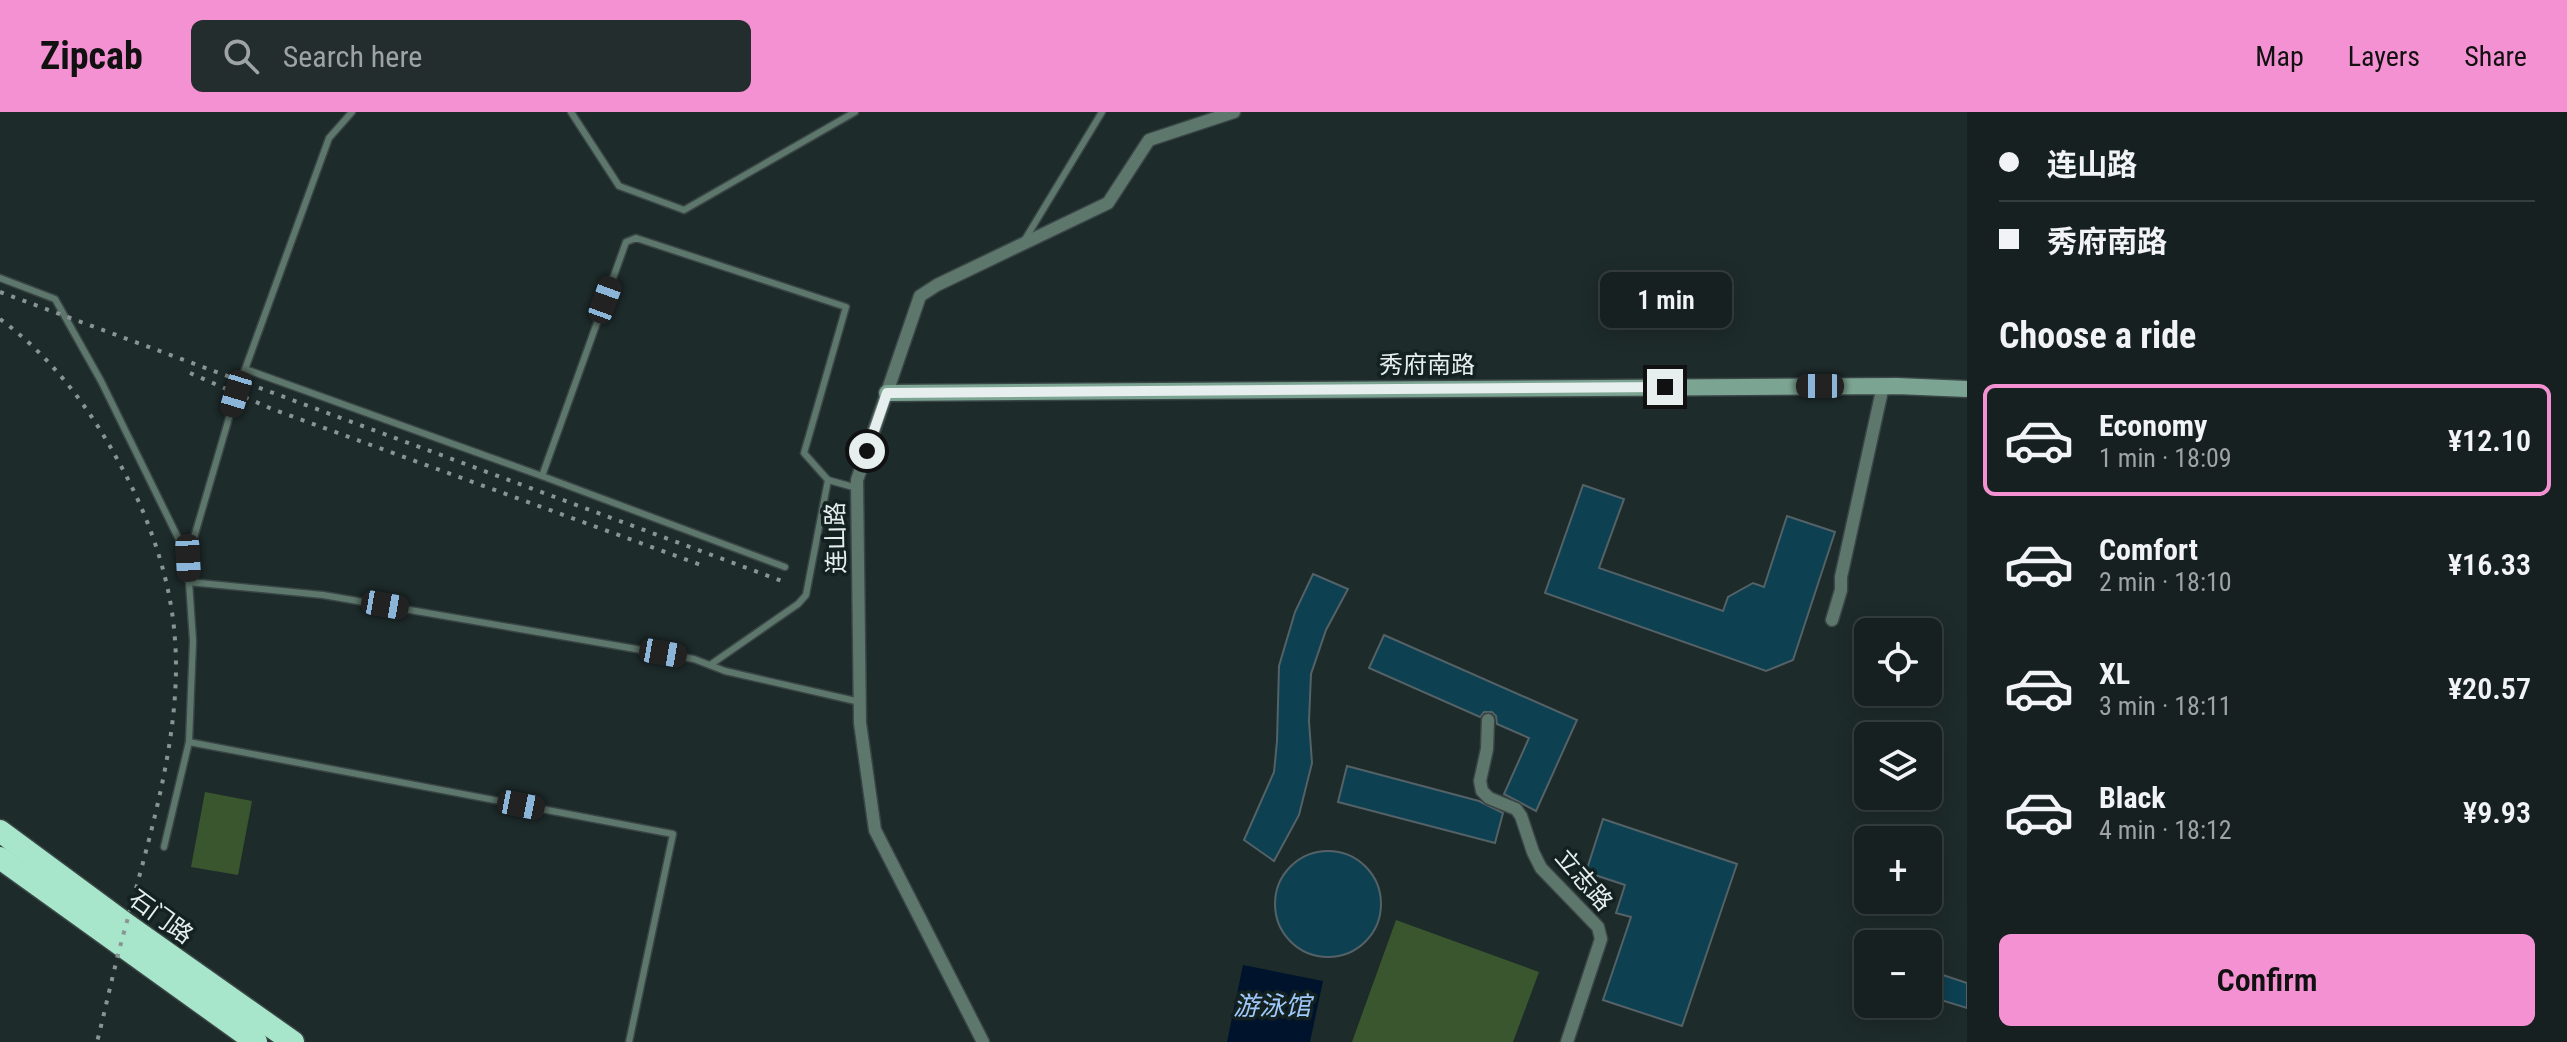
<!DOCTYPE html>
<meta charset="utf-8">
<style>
:root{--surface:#162020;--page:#232d2d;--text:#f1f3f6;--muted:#9ea3a5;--line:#353e3e;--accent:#f491d3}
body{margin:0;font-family:"Roboto Condensed","Noto Sans SC",sans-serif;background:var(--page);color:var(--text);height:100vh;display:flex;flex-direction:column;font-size:30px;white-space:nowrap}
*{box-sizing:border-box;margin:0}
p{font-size:26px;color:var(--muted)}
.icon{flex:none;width:44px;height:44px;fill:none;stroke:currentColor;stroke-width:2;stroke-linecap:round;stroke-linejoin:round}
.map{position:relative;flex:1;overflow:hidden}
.panel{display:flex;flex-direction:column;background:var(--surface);width:600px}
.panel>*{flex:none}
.guide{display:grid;align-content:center;height:176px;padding:0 32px;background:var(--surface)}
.fabs{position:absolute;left:1854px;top:506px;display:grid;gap:16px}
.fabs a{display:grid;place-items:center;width:88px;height:88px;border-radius:12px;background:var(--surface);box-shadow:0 4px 20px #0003,0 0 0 2px var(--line);font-size:40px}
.end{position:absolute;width:36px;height:36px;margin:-18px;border:10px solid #e6eeee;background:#111;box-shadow:0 0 0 4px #111}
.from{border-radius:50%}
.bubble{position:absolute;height:56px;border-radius:12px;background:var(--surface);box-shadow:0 4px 20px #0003,0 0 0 2px var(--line);font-size:26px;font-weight:600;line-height:56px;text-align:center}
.car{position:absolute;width:24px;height:48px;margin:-24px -12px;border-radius:10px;box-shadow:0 0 6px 2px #0007;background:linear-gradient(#222 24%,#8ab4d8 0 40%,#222 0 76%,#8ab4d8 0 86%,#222 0)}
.guide b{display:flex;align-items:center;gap:28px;height:76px;font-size:30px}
.guide b+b{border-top:2px solid var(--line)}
.guide i{width:20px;height:20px;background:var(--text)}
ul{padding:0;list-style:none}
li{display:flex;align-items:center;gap:24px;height:112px;margin:0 16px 12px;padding:0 16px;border:4px solid transparent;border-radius:12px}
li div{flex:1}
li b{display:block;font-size:30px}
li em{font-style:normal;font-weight:600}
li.current{border-color:var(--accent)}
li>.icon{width:72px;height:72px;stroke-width:1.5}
h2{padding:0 32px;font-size:36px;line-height:96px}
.primary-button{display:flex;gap:16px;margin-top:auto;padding:16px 32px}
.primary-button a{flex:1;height:92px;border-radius:12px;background:var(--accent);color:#111;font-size:32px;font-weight:600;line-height:92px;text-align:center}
header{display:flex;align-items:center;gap:48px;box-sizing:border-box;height:112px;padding:0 40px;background:var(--accent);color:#111}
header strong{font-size:38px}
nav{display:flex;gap:44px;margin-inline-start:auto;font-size:28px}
.search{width:560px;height:72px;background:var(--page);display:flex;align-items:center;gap:20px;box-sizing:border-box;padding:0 28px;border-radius:12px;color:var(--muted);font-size:30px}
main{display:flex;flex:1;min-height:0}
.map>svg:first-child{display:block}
</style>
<header>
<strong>Zipcab</strong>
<div class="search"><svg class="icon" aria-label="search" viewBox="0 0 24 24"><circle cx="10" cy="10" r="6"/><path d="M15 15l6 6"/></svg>Search here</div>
<nav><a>Map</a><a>Layers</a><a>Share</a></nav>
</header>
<main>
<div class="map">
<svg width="1967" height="930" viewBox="0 0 1967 930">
<rect width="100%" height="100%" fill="#1e2b2b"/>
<g fill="#3a562f">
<path d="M205 680 252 689 238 763 191 755Z"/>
<path d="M1396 808 1539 860 1513 930H1352Z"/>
</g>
<path fill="#00132d" d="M1243 853 1323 869 1310 930H1227Z"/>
<g fill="#0d4152" stroke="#546166" stroke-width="2">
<path d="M1583 373 1624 387 1599 456 1723 499 1728 485 1753 471 1764 475 1787 404 1835 420 1793 548 1766 559 1545 481Z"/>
<path d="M1313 462 1348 477 1326 518 1311 562 1309 609 1312 651 1299 703 1274 749 1244 728 1274 660 1277 629 1279 554 1295 500Z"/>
<path d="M1384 523 1577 608 1536 699 1504 682 1529 626 1497 612 1496 604 1492 600H1484L1480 605 1369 556Z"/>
<path d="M1347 654 1479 689 1503 701 1495 731 1338 690Z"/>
<path d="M1603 707 1737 752 1682 914 1603 888 1631 805 1616 801 1625 773 1586 760Z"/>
<circle cx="1328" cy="792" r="53"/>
<path d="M1928 858 1967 871V896L1928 884Z"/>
</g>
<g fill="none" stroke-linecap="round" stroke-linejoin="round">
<defs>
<g id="lane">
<path d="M571 0 619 74 684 98 855 0"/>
<path d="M1024 129 1102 0"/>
<path d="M0 166 55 187 101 269 188 446"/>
<path d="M245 257 542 364"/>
<path d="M828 368 857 376"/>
<path d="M189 470 188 446 236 282 329 26 352 0"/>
<path d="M710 553 798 492 806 483 828 368 804 341 846 195 636 126 626 130 542 364 785 455"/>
<path d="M189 630 673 722 629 930"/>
<path d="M164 735 189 630 193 529 189 470 323 483 694 547 725 559 860 590"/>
</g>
<g id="street">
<path d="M1832 508 1841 478V465L1883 274"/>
<path d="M1488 608 1487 637 1480 669 1482 679 1489 686 1516 697 1521 704 1533 740 1541 756 1598 815 1601 827 1567 930"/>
<path d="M983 930 875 718 860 611 857 368 920 184 937 173 1108 91 1149 28 1234 0"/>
</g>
<path id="secondary" d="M887 281 1897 274 1967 277"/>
<g id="highway">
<path d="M0 719 126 812 293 930"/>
<path d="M0 746 256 930"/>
</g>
</defs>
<use href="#lane" stroke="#3a4646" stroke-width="9"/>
<use href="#street" stroke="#3a4646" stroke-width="15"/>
<use href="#secondary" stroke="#3a4646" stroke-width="19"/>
<use href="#highway" stroke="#3a4646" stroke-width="25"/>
<use href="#lane" stroke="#5e776c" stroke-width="6"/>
<use href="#street" stroke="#5e776c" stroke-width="12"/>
<use href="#secondary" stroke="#7ca492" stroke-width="16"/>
<use href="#highway" stroke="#a7e6cb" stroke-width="22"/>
<g stroke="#8a9494" stroke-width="4" stroke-dasharray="4 8" stroke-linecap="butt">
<path d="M0 180 782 469"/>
<path d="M0 207C49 243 87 292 116 345 147 399 171 465 175 528 182 620 150 724 126 813 115 851 107 891 97 930"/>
<path d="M190 261 272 297 701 453"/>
</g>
</g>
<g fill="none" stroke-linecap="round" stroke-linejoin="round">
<path stroke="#e6eeee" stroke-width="10" d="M867 339 887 281 1665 275"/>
</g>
<g text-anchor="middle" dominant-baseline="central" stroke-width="7" stroke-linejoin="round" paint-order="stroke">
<g font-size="24" fill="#e6eeee" stroke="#142121">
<text x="1427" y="253">秀府南路</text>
<text transform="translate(836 426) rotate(-91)">连山路</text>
<text transform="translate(1584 768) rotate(49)">立志路</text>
<text transform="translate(161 805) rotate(36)">石门路</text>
</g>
<g font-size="26" font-style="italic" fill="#a0c9fb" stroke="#142121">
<text x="1272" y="894">游泳馆</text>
</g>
</g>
</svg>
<div class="fabs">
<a><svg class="icon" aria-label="locate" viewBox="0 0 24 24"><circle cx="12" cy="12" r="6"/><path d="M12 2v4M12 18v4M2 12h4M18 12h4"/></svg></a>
<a><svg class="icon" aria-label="layers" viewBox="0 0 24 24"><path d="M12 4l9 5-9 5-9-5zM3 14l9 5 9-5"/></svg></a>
<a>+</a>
<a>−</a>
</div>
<i class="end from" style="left:867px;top:339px"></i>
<i class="end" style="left:1665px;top:275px"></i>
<div class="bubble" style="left:1600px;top:160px;width:132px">1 min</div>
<i class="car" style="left:605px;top:188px;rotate:20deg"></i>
<i class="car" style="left:1820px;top:274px;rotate:270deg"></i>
<i class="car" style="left:236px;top:282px;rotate:197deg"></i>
<i class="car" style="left:188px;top:446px;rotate:177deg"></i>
<i class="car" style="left:385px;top:493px;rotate:100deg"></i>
<i class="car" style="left:663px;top:541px;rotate:100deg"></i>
<i class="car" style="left:521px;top:693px;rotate:101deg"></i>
</div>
<section class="panel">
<div class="guide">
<b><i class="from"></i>连山路</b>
<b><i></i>秀府南路</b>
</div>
<h2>Choose a ride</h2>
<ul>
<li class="current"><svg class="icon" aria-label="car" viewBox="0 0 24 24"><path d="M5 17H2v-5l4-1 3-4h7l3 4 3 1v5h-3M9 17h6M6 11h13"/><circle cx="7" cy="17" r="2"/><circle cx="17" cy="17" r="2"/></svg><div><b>Economy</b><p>1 min · 18:09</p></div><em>¥12.10</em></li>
<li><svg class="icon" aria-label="car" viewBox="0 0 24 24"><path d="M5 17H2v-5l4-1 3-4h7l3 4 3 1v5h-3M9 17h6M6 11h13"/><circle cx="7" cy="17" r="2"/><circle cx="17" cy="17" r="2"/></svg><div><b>Comfort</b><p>2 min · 18:10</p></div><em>¥16.33</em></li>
<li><svg class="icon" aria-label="car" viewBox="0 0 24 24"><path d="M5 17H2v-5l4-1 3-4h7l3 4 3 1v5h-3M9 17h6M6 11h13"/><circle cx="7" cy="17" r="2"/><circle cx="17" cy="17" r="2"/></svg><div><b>XL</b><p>3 min · 18:11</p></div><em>¥20.57</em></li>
<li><svg class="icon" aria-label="car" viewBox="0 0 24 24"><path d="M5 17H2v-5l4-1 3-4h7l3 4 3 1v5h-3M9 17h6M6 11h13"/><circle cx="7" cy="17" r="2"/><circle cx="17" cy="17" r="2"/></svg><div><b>Black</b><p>4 min · 18:12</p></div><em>¥9.93</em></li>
</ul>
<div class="primary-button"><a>Confirm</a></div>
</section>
</main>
